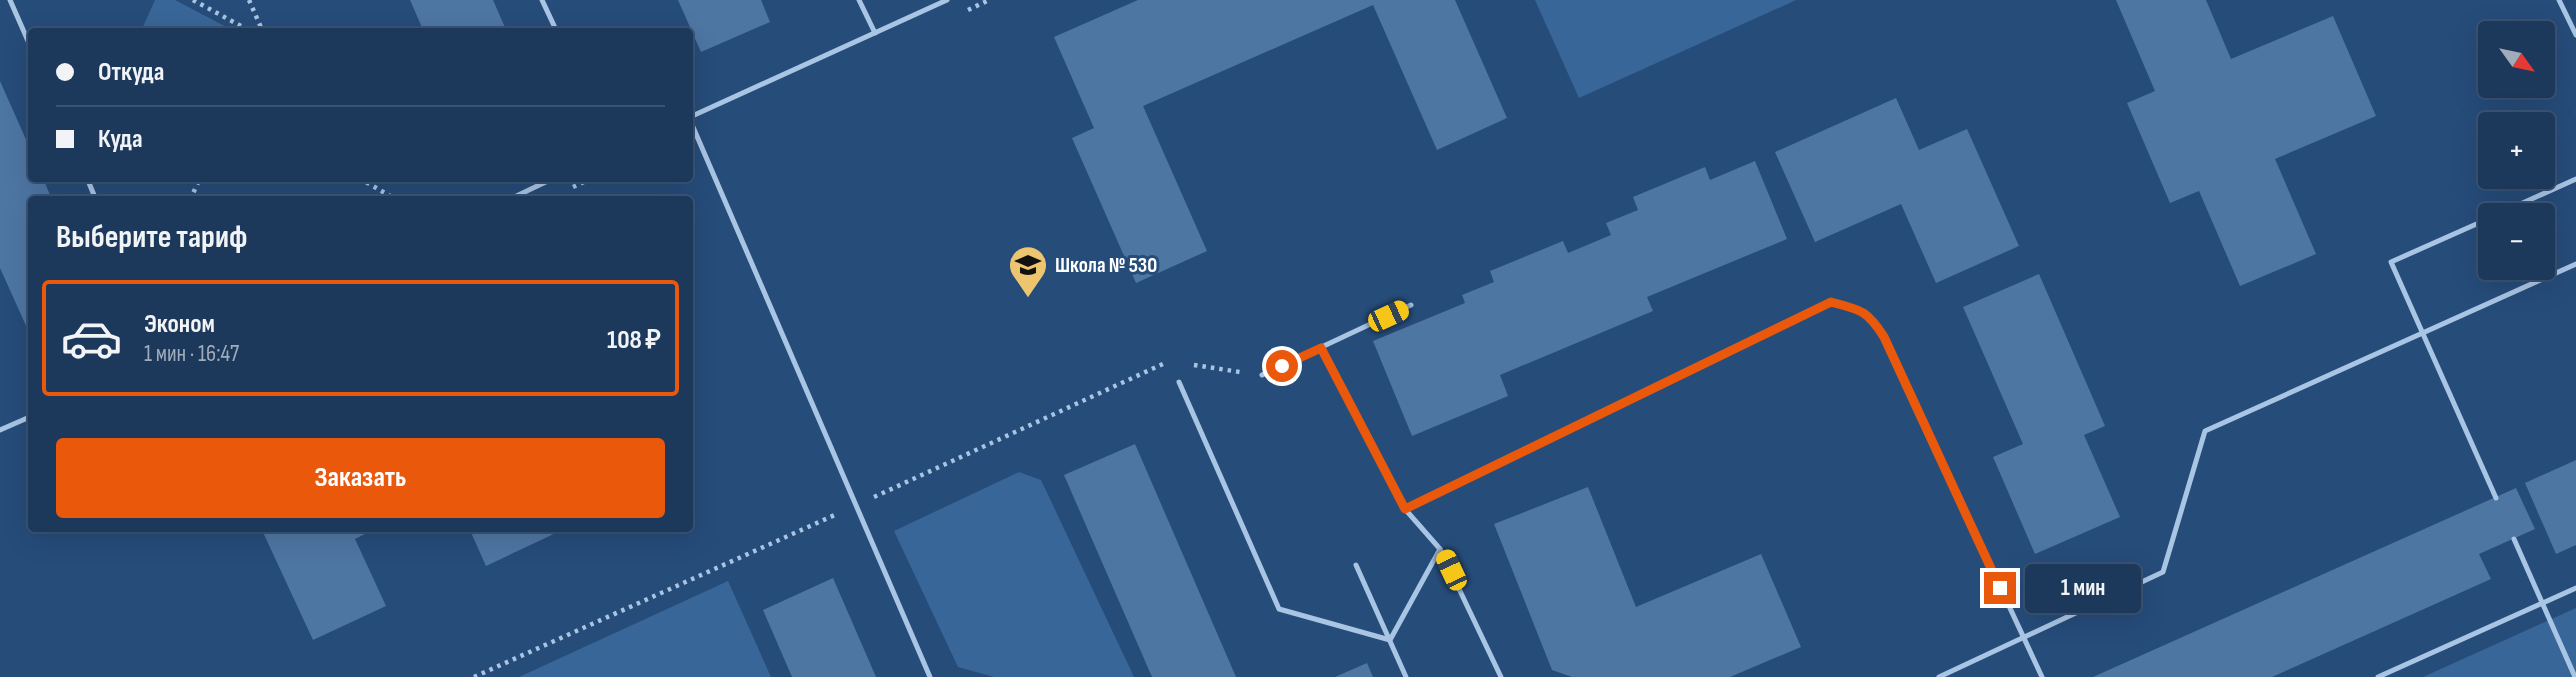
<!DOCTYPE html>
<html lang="ru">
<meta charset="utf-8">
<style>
:root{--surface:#1c395c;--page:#254062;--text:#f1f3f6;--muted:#a0acbb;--line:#3a5372;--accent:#ea580c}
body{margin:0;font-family:"Sofia Sans Condensed",sans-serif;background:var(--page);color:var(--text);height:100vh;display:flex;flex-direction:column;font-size:26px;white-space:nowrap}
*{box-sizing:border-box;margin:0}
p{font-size:23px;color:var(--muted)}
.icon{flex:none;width:38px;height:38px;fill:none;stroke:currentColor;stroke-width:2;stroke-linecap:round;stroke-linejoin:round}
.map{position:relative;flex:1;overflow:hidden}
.details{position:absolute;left:28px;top:196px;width:665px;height:336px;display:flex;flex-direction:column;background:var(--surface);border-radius:7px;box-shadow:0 7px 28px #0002,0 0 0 2px var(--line)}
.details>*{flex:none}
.guide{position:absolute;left:28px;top:28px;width:665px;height:154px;border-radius:7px;box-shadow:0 7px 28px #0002,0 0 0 2px var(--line);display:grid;align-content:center;height:154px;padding:0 28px;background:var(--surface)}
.needle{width:46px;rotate:123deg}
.tools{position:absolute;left:2478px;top:21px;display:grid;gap:14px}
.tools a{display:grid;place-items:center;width:77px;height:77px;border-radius:7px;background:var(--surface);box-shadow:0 7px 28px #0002,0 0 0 2px var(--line);font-size:35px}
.end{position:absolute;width:32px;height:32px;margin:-16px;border:9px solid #ea580c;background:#fff;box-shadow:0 0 0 4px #fff}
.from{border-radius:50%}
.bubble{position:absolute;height:49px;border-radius:7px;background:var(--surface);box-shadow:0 7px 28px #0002,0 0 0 2px var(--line);font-size:23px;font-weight:700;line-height:49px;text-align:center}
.car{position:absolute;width:21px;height:42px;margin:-21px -10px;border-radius:9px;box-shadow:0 0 5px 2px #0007;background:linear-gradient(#f5c518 24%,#345 0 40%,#f5c518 0 76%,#345 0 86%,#f5c518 0)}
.guide b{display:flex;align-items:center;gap:24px;height:66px;font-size:26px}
.guide b+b{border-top:2px solid var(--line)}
.guide i{width:18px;height:18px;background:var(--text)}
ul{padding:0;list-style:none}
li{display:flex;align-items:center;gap:21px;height:116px;margin:0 14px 10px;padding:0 14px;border:4px solid transparent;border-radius:7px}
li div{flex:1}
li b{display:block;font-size:26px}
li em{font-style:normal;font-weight:700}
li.selected{border-color:var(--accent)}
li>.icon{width:63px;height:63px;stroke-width:1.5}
h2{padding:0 28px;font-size:32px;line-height:84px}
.cta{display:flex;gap:14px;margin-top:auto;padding:14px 28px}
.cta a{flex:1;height:80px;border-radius:7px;background:var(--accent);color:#fff;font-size:28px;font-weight:700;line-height:80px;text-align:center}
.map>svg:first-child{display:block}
</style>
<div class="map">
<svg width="2576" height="677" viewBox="0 0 2576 677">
<rect width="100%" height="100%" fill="#264c7a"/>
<g fill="#396698">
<path d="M155 0H175L234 31H141Z"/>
<path d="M1535 0H1796L1579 98Z"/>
<path d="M1019 472 1041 480 1134 677H994L958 667 894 531Z"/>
<path d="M728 581 771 677H519Z"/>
<path d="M2576 608V677H2423Z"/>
</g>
<g fill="#4e76a3">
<path d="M410 0H493L507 32H424Z"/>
<path d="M678 0H761L770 22 701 52Z"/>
<path d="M1138 0H1455L1507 118 1437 150 1373 5 1143 106 1207 251 1136 283 1072 138 1094 128 1054 37Z"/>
<path d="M2116 0H2206L2231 59 2333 16 2376 116 2275 159 2316 254 2240 286 2199 191 2170 203 2127 103 2155 91Z"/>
<path d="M0 81 32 153V178H43L52 200H32V339L0 268Z"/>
<path d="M1896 98 1919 150 1967 129 2019 246 1936 283 1901 204 1815 242 1775 152Z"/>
<path d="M1755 161 1787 239 1647 297 1653 311 1500 375 1508 396 1412 436 1373 341 1465 303 1462 295 1494 282 1490 271 1563 241 1568 253 1611 235 1606 223 1638 210 1633 197 1705 167 1710 180Z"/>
<path d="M2039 274 2105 426 2084 435 2120 517 2035 554 1993 457 2023 444 1963 307Z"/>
<path d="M1135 444 1236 677H1152L1064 475Z"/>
<path d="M2576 460V545L2556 554 2525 483Z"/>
<path d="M1588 487 1636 607 1761 554 1801 647 1730 677H1572L1552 670 1494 524Z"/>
<path d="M2516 488 2535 529 2479 554 2491 579 2272 677H2093Z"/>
<path d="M261 528H377L355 539 386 606 313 640Z"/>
<path d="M469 528H557L558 532 486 566Z"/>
<path d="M833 578 876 677H792L763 610Z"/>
<path d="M1367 663 1373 677H1335Z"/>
</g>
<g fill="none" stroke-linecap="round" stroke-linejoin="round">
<g stroke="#a9c5e4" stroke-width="4.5" stroke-dasharray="3.5 5" stroke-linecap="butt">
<path d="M193 0 252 32"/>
<path d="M249 0 263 32"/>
<path d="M968 10 989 0"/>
<path d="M359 178 397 200"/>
<path d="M573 187 592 178"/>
<path d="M190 200 200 178"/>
<path d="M1194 365 1240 372"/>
<path d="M874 497 1165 363"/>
<path d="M474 677 837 514"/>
</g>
<g stroke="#a9c5e4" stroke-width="5">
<path d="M10 0 32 50"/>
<path d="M542 0 557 32"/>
<path d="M859 0 875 33"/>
<path d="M2559 0 2576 35"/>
<path d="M690 117 947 0"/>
<path d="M690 120 930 677"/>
<path d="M87 178 96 200"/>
<path d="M508 200 554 178"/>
<path d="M2496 215 2576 179"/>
<path d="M2490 218 2391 262 2496 498"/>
<path d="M1321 348 1405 509 1440 549 1501 677"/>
<path d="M1262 375 1411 305"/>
<path d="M1179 382 1279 609 1390 640 1440 549"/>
<path d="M0 430 32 416"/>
<path d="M1405 509 1831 301C1861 310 1867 310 1884 337L2042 677"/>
<path d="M2514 539 2575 677"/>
<path d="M1356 565 1406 677"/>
<path d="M1939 677 2163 572 2205 431 2576 264"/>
<path d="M2378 677 2576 588"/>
</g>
</g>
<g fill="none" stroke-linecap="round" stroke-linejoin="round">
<path stroke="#ea580c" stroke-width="9" d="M1282 366 1321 348 1405 509 1831 302C1861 310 1867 310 1884 337L2000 588"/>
</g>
<defs>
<symbol id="school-pin" viewBox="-11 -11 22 30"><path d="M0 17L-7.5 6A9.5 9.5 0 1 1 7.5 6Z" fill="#edc56e" stroke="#264c7a"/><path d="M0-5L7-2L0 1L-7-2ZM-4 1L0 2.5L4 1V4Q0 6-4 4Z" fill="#111"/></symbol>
</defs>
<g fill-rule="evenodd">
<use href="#school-pin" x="1006" y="243" width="44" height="60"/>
</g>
<g text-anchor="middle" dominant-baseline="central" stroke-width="6" stroke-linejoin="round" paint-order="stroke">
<g font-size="21" font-weight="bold" fill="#fff" stroke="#264c7a" text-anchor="start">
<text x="1055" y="265">Школа № 530</text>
</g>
</g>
</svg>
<div class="tools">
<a><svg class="needle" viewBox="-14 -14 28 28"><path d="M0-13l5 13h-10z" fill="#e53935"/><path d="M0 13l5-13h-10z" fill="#a0acbb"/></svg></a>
<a>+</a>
<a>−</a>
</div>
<i class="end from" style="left:1282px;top:366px"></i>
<i class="end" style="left:2000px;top:588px"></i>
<div class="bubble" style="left:2025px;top:564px;width:116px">1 мин</div>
<i class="car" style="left:1388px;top:316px;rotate:65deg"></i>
<i class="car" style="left:1451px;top:570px;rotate:335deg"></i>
<div class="guide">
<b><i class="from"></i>Откуда</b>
<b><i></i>Куда</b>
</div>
<section class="details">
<h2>Выберите тариф</h2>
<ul>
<li class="selected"><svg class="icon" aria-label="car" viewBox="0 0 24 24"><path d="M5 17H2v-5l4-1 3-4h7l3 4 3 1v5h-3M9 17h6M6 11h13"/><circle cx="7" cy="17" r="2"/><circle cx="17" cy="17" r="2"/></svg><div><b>Эконом</b><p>1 мин · 16:47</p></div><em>108 ₽</em></li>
</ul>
<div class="cta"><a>Заказать</a></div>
</section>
</div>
